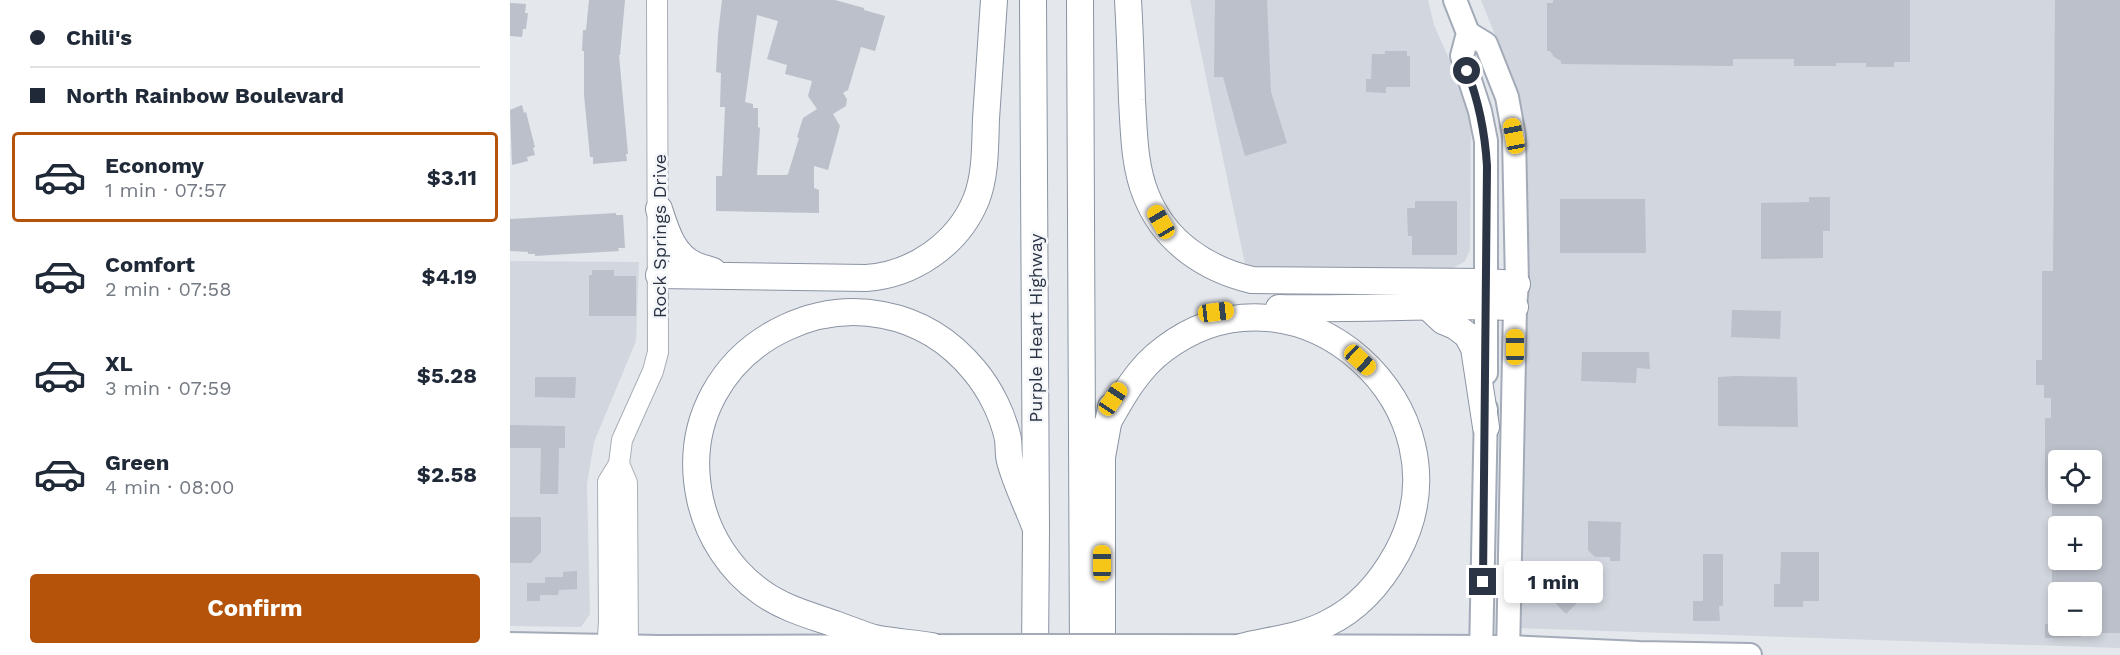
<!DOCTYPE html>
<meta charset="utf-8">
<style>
:root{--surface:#fff;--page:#f6f6f7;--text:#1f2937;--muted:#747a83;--line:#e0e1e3;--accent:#b45309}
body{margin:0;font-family:"Work Sans",sans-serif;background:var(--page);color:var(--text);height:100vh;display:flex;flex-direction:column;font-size:22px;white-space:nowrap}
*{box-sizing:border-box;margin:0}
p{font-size:20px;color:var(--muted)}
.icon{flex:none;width:33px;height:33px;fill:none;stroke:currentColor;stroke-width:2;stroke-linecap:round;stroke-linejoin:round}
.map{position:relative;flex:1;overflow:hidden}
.side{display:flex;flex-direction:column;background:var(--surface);width:510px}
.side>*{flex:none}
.guide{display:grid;align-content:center;height:132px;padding:0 30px;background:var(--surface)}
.tools{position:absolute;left:1538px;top:450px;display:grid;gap:12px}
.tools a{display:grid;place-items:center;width:54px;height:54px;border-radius:6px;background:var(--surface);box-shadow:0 3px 9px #0003;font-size:30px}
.end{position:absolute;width:27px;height:27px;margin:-14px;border:8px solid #2b3445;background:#fff;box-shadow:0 0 0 3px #fff}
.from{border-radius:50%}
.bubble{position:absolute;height:42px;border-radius:6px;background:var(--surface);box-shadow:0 3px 9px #0003;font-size:20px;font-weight:700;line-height:42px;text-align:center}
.car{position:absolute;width:18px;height:36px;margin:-18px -9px;border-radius:8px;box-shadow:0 0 4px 2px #0007;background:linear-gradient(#f5c518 24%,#345 0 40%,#f5c518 0 76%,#345 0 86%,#f5c518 0)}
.guide b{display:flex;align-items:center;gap:21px;height:57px;font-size:22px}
.guide b+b{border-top:2px solid var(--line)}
.guide i{width:15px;height:15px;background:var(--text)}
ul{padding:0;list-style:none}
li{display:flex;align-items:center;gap:18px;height:90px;margin:0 12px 9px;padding:0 18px;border:3px solid transparent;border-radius:6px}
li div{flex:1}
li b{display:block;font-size:22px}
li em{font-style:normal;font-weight:700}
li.active{border-color:var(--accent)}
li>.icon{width:54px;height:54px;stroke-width:1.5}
.primary-button{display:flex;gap:12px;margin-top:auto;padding:12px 30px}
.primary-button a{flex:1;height:69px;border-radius:6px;background:var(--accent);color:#fff;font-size:24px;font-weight:700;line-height:69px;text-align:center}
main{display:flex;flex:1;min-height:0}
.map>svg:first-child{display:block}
</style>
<main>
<section class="side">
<div class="guide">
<b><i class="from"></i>Chili's</b>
<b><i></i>North Rainbow Boulevard</b>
</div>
<ul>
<li class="active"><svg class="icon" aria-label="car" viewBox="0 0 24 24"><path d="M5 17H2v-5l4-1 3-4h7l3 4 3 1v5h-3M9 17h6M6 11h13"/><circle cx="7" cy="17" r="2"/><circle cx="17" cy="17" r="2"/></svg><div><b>Economy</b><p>1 min · 07:57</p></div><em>$3.11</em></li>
<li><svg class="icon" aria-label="car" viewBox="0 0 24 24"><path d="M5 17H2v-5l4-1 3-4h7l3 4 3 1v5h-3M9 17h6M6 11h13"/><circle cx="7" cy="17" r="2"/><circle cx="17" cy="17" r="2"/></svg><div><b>Comfort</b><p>2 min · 07:58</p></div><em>$4.19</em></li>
<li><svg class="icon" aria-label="car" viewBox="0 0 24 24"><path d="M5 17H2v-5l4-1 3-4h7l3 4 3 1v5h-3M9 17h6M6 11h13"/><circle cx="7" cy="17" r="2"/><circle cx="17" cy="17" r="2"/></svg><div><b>XL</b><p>3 min · 07:59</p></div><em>$5.28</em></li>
<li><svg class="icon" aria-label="car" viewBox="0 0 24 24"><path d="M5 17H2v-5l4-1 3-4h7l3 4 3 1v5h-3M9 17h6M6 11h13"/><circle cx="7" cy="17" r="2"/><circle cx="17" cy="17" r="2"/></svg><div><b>Green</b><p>4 min · 08:00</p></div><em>$2.58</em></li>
</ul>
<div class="primary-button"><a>Confirm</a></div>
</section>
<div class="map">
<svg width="1610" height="655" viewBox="0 0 1610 655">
<rect width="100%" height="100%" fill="#e4e7ec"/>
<g fill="#d2d6de" fill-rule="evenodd">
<path d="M680 0H918L924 25 961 109 960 250 955 261 942 269H736Z"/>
<path d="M971 0H1610V648L1007 628 1008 92ZM1548 460H1581V494H1548ZM1548 526H1581V560H1548ZM1548 592H1581V626H1548Z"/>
<path d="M0 261 129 262 126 341 84 442 77 484 80 614 71 627 0 626Z"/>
</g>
<g fill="#bbc0ca" fill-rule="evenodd">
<path d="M79 0H115L110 55H109L118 154H116L117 161 83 164V157H80L74 95V51H72L73 30H76Z"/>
<path d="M212 0H325L354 8V10L375 16 365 51 351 47 338 90 333 93 337 99 336 106 323 114 330 126 318 170 304 166V188L309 190V213L206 211V176H212L215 107H210L211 73 206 72 208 34ZM247 15 268 21 257 59 277 65 275 74 302 81 298 96 307 109 293 118 287 137 289 138 278 174 276 175H247L250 128 248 127V108H243V104L235 102Z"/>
<path d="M705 0H757L761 92 777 143 735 156 713 77H704Z"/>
<path d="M1043 0H1400V62H1384V67H1356V63H1326V66H1284V59H1223V66L1051 64V61L1044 57 1040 51H1037V3H1043Z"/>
<path d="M1545 0H1610V633H1581V592H1542V560H1581V526H1542V500H1536L1535 486V418H1541V398H1534V385H1526V360H1532V271H1543ZM1548 460H1581V494H1548Z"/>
<path d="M0 3 16 4 15 13H18L16 29H13L12 37 0 36Z"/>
<path d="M875 51H897V56H900V87H876V93L856 92V79H861L862 54H875Z"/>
<path d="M12 105 14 113 16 112 25 147 23 148 25 155 17 157 18 161 2 165 0 110Z"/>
<path d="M1299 197H1320V231H1313V258L1251 259V203L1299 202Z"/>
<path d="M1050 199H1135L1136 253H1050Z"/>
<path d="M905 201H947V255H902V236H898L897 208H905Z"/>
<path d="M106 213V215H113L115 248H108L109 251 25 256V254H18V252L0 251V219Z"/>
<path d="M82 270H104V276H126V316H79V275H82Z"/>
<path d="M1222 310 1271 311 1270 339 1221 337Z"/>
<path d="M1072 352H1139L1140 369 1127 368 1126 383 1071 381Z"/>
<path d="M1225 376 1287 377 1288 427 1208 426V377Z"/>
<path d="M25 377H66L65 398 25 397Z"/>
<path d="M0 425 55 426V448H49L48 494H30L31 448H0Z"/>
<path d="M0 517H31V552L21 563H0Z"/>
<path d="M1078 521 1111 522 1110 561H1100V557H1085L1078 550Z"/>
<path d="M1271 552H1309V601H1293V607H1264V584H1270Z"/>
<path d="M1193 554H1213V606H1209L1210 621H1183V601H1193Z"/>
<path d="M1057 567 1080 590 1056 614 1033 591Z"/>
<path d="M67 571V589L49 590 48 595H30V601H17V583H35V577H53V572Z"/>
<path d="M1535 624 1571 626V637L1535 638Z"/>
</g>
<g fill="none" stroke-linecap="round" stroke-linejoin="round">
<defs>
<g id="secondary">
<path d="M109 464 117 483 118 655"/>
<path d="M97 655 99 621 98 482 109 464 112 440 143 371 148 352 147 0"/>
</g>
<g id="primary">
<path d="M945 0 958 33 952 56 970 111 976 141V373"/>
<path d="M958 33 976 44 997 97 1004 136 1007 284 1005 307 998 655"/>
<path d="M0 644 149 647 464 646"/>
<path d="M622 646 998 647 1129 653 1240 655"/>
<path d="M971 655 976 409"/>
</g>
<g id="highway">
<path d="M523 0 526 529 525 655"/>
<path d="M570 0 573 655"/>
<path d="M618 0C620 33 621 67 622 100 624 132 624 166 636 195 654 241 695 269 742 280L976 282 1007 284"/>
<path d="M149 209C156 231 163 255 185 265 191 268 198 269 203 271"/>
<path d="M149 275 356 278C403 275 448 244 466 200 476 175 475 145 476 119 479 79 481 40 484 0"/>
<path d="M918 307 933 321 945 326 957 335 964 348 976 427"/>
<path d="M769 308C848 310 926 304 1005 307"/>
<path d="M597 424C612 397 628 368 654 349 788 248 965 409 887 553 871 582 849 608 818 623 792 637 759 640 731 647"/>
<path d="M422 646C403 643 382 642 364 638 351 634 338 629 325 624 299 615 273 608 251 592 220 570 198 536 190 499 156 339 361 245 464 370 480 389 493 415 498 439 499 446 498 454 500 461 506 484 518 507 526 529"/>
<path d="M592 655V457L601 407"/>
</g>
</defs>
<use href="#secondary" stroke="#a9aeb7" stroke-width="22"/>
<use href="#primary" stroke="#a3abb8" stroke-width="26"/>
<use href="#highway" stroke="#8b94a3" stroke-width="28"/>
<use href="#secondary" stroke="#fff" stroke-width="20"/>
<use href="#primary" stroke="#fff" stroke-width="22"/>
<use href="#highway" stroke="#fff" stroke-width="26"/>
<defs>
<path id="primary-bridge" d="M464 646H622"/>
</defs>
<use href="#primary-bridge" stroke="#a3abb8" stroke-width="26" stroke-linecap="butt"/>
<use href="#primary-bridge" stroke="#fff" stroke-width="22"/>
</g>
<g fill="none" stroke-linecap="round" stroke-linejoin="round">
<path stroke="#2b3445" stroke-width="8" d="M957 71C969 102 975 133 977 166L973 582"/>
</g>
<g text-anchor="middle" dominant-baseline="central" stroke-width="5" stroke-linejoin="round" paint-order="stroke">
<g font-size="18" fill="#2b3445" stroke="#f4f6f9">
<text transform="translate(149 236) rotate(-90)">Rock Springs Drive</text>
<text transform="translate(525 328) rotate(-90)">Purple Heart Highway</text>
</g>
</g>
</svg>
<div class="tools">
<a><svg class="icon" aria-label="locate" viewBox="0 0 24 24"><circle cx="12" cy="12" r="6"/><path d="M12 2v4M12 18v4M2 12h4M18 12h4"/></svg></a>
<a>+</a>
<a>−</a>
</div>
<i class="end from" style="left:957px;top:71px"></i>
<i class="end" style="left:973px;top:582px"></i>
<div class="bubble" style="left:994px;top:561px;width:99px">1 min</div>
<i class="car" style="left:1004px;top:136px;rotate:349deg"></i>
<i class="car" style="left:651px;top:222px;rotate:330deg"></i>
<i class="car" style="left:706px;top:312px;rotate:83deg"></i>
<i class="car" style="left:1005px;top:347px;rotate:0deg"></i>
<i class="car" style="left:850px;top:360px;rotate:133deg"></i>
<i class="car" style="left:603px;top:399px;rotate:34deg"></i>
<i class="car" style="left:592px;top:563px;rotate:0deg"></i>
</div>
</main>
